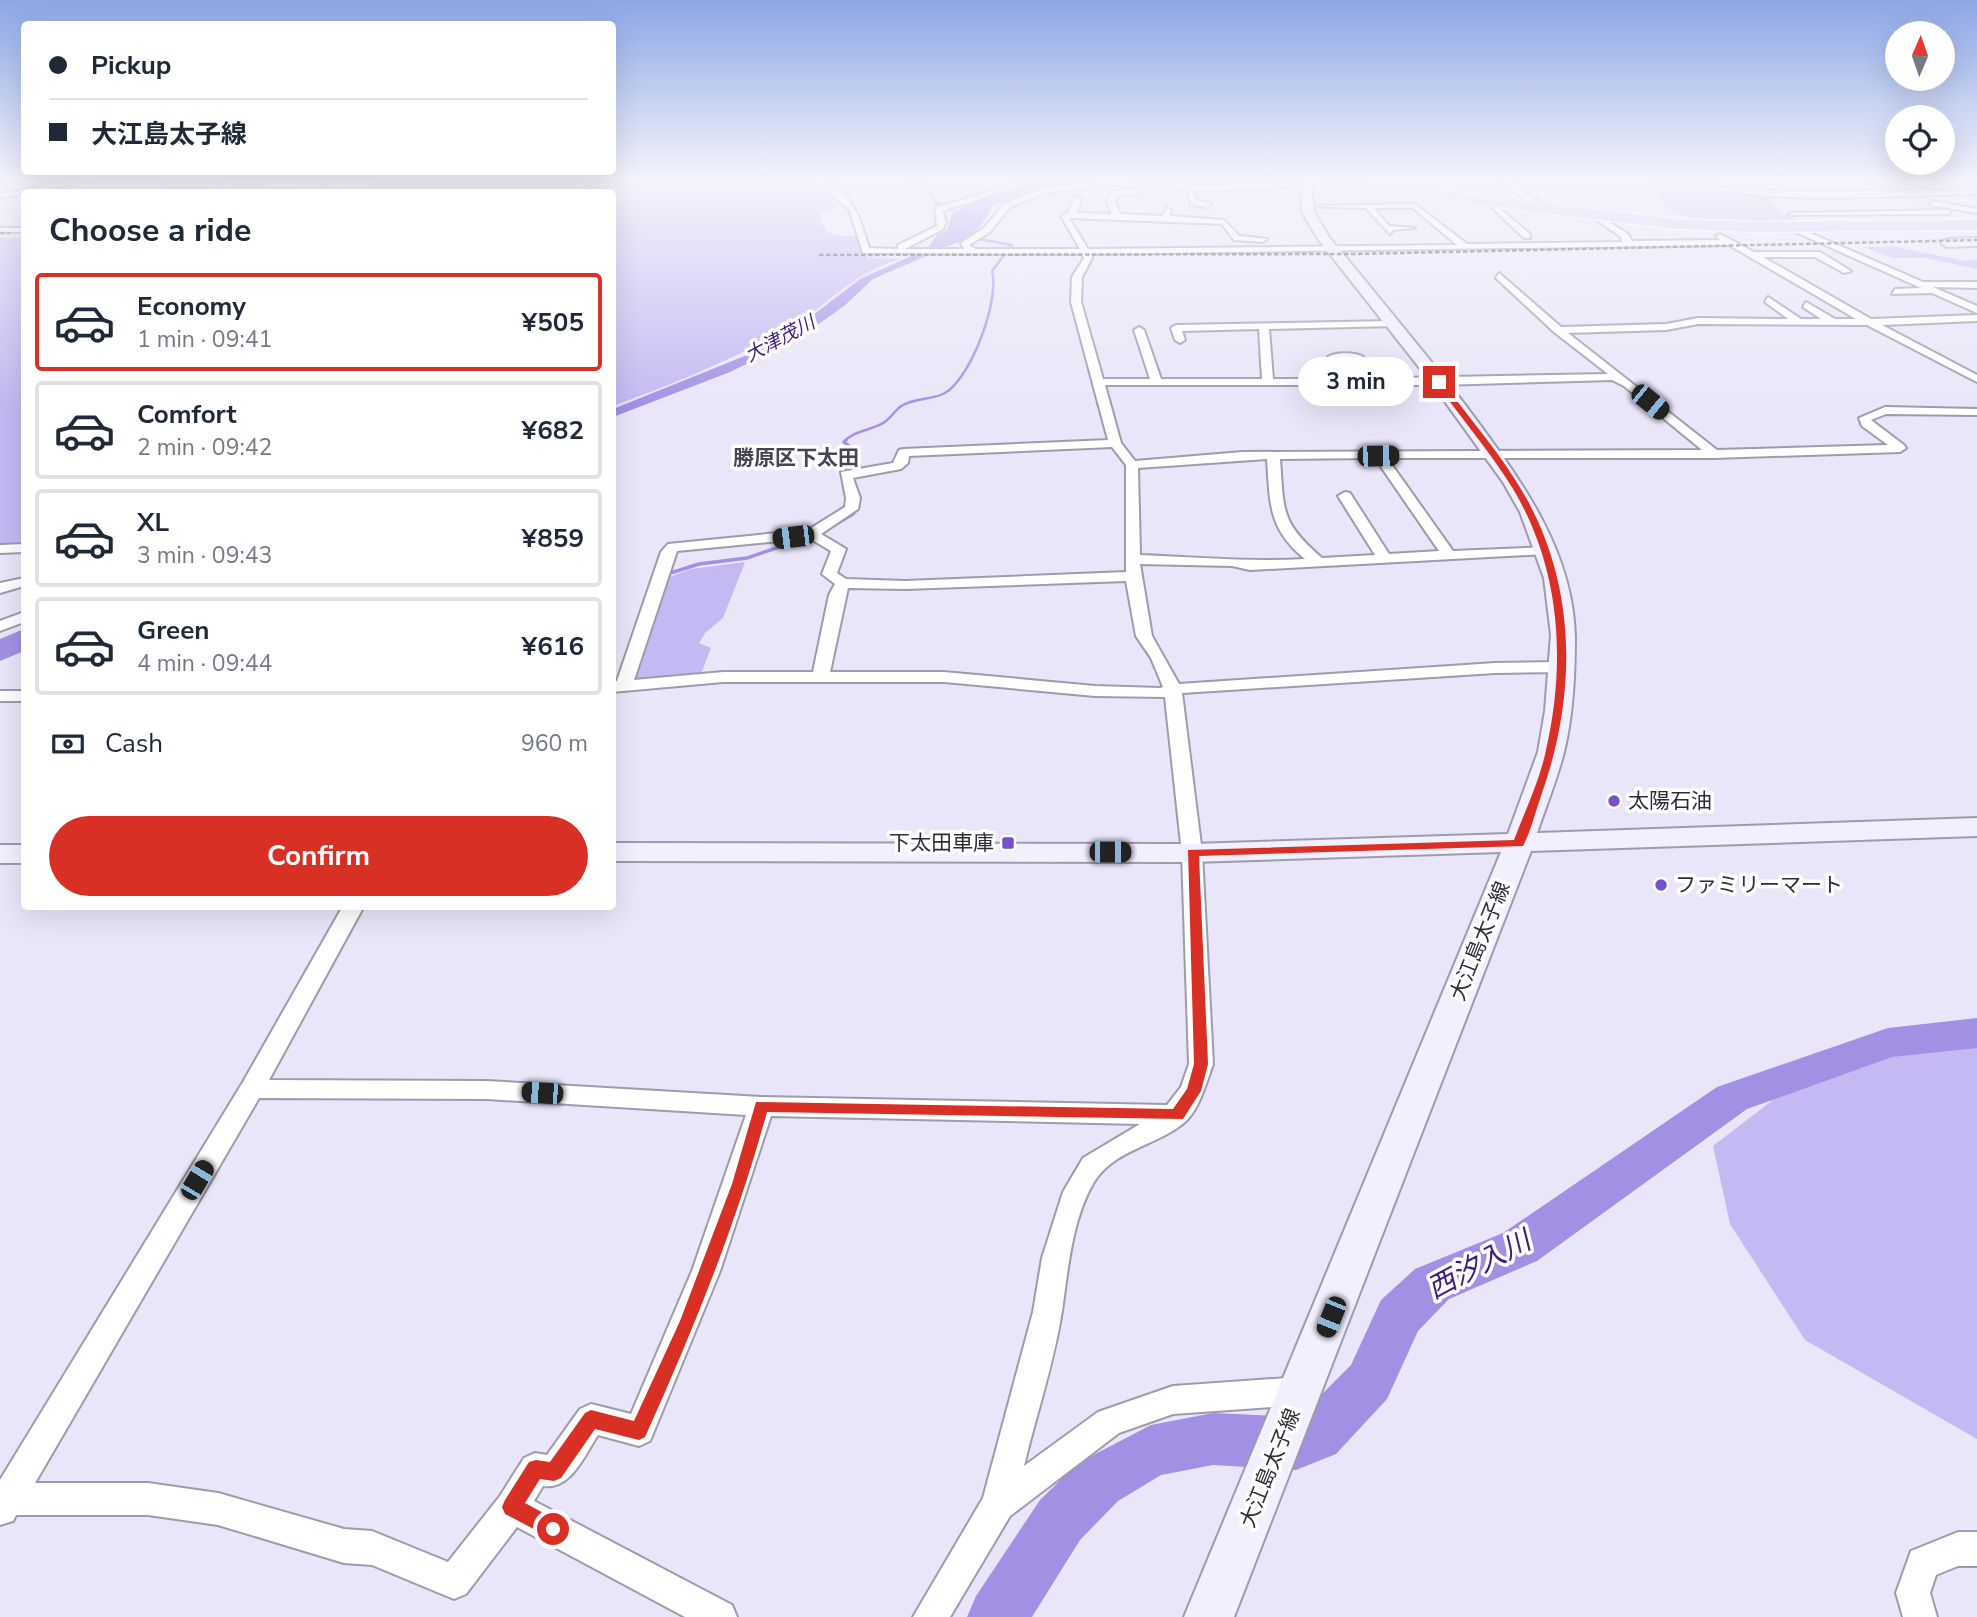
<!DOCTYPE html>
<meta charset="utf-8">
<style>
:root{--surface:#fff;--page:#f2f2f3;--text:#1f2937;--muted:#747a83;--line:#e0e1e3;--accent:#d93025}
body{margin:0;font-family:"Nunito Sans","Noto Sans JP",sans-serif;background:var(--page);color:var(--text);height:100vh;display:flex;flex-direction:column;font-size:26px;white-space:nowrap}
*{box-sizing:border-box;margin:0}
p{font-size:23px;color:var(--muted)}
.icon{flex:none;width:38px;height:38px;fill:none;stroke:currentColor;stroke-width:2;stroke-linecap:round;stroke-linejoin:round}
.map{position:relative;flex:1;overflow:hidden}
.sheet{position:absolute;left:21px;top:189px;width:595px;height:721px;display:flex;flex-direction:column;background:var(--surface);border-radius:7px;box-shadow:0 7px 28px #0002}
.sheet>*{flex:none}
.top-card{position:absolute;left:21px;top:21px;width:595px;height:154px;border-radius:7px;box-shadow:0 7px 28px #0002;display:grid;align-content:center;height:154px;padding:0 28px;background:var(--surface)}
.needle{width:46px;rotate:2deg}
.controls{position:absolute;left:1885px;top:21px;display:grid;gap:14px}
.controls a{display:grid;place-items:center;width:70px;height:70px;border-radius:50%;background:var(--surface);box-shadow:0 7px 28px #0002;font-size:35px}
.end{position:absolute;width:32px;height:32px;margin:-16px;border:9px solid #d93025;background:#fff;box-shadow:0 0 0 4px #fff}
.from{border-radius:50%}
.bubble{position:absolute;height:49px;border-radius:24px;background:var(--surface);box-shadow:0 7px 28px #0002;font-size:23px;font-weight:700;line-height:49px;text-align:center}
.car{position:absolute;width:21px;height:42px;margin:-21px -10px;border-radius:9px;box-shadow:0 0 5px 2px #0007;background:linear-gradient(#222 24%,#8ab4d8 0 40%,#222 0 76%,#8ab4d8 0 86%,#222 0)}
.top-card b{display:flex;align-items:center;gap:24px;height:66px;font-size:26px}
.top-card b+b{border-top:2px solid var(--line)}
.top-card i{width:18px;height:18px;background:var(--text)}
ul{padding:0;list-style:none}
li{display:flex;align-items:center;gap:21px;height:98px;margin:0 14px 10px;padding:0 14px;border:4px solid var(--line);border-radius:7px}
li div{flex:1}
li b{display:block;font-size:26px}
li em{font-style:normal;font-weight:700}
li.active{border-color:var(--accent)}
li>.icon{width:63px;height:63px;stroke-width:1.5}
h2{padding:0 28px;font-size:32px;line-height:84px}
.pay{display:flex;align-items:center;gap:18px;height:77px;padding:0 28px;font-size:26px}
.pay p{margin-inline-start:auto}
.cta{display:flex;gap:14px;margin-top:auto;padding:14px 28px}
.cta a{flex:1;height:80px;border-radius:42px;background:var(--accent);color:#fff;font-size:28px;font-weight:700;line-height:80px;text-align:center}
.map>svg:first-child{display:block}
</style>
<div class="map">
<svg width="1977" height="1617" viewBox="0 0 1977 1617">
<rect width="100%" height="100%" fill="#e9e6f9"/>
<g fill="#c4b9f3">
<path d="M374 181H806L840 200H834L836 208 821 211V222L827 232 842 236H859L858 247 863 249 867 258 901 259C851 272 827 308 784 331 729 361 672 385 613 406L612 192H357Z"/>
<path d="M1653 181H1686L1695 189 1765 193 1784 214 1805 223C1772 224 1689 229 1664 205 1658 199 1659 189 1653 181Z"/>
<path d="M240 182 303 187 304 192H207L218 186Z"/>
<path d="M0 237 20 238 24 248V545L0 547Z"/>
<path d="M1863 247H1896L1965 261 1977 260V269L1926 258H1893Z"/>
<path d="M745 562 723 618 705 633 699 643 711 648 700 676 631 680 664 579 691 569Z"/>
<path d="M1977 1036V1439L1805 1340 1730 1224 1713 1146 1778 1096 1918 1042Z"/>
</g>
<g fill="#a390e4">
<path d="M1041 181H1260L1218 185 1165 182 1070 184 1005 201 993 206 980 227 965 239 873 279 844 306 799 338 730 372 613 417V409L762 349 787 335 860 279 927 249 937 235 947 230 952 214 979 199Z"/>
<path d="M24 629V651L0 661V639Z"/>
</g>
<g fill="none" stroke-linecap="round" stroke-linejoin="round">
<g stroke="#a390e4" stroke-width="2.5">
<path d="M905 181 924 182 935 202 960 214"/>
<path d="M844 442C854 430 870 431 883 423 891 419 895 409 903 405 915 398 932 400 945 393 971 378 1000 300 992 271L1012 245 961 236"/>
</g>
<g stroke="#a390e4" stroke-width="3.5">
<path d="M846 440 844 442 849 446 845 472 849 475"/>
<path d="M819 534 853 514 859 506 858 493"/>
<path d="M664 575 699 564 747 558 809 537"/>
</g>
<path fill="#a390e4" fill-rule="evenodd" d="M1977 1018V1048L1892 1057 1747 1109 1537 1261 1449 1299 1418 1331 1387 1399 1336 1454 1296 1470 1213 1465 1161 1475 1118 1501 1080 1540 1032 1617H967L976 1596 1040 1500 1078 1463 1151 1425 1213 1413 1299 1417 1351 1365 1381 1300 1415 1269 1503 1233 1717 1087 1888 1028Z"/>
<defs>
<g id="street">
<path d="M75 181H92L0 198V194Z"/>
<path d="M332 181H340L331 192H324Z"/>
<path d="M814 181C850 181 861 221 869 248L898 249V245L937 226 935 208 1023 181H1035L942 211 946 222 943 229 905 249H964L961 243 984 228 1004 204 1043 188 1107 181 1211 186 1281 181 1272 184 1312 187 1192 190 1197 200 1211 204 1208 208 1191 204 1187 189 1109 185 1045 193 1010 207 990 232 969 245 975 249H1080L1061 216 1068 213 1075 197 1082 199 1076 213 1112 214 1107 202 1112 191 1137 190 1140 194 1118 195 1115 202 1120 214 1162 216 1167 208 1171 210 1170 216 1224 220 1239 236 1267 239 1263 242 1234 240 1222 224 1069 218 1088 249 1457 245 1413 208H1374L1389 226 1415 228 1393 230 1390 234 1366 208 1303 206 1415 204 1467 244 1622 242 1620 236 1595 219 1598 215 1628 234 1632 241 1720 240 1716 236 1720 234 1754 252H1820L1851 271 1844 273 1815 257H1763L1871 319 1977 315V321L1882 325 1977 375V382L1867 325 1698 324 1666 330 1568 333 1717 450 1888 445 1862 426 1859 418 1885 407 1977 409V415L1886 414 1871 420 1904 445 1906 448 1900 452 1714 458H1387L1453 551 1550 547 1552 550 1545 554 1250 570 1232 566 1140 564 1152 636 1179 684 1495 663 1562 662 1570 667 1562 672 1495 673 1182 693 1202 853 1213 1064C1207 1081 1199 1109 1186 1121 1160 1145 1114 1149 1094 1182 1072 1219 1068 1269 1062 1311 1054 1363 1036 1415 1024 1466L1098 1412 1173 1386 1301 1377 1312 1381 1316 1391 1312 1401 1301 1405 1173 1414 1119 1433 1010 1516 950 1617H913L983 1498 1033 1312 1042 1258 1063 1192 1083 1158 1140 1124 771 1116 720 1271 650 1441 639 1446 598 1435C584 1456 571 1490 543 1486L534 1501 732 1605 737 1617H685L517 1527 466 1594 454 1599 372 1565 344 1563 218 1525 148 1515H16L13 1521 0 1525V1480L243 1082 343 906H364L269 1080 487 1081 761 1097 1167 1105 1181 1087 1189 1064 1182 853 1165 697 1095 696 944 682H723L612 692V682L617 681 661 552 668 544 808 530 845 507 846 498 841 472 893 463 899 450 903 449 1108 440 1071 302 1072 277 1084 258 1082 254 863 253 849 209ZM1729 245 1856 319H1835L1806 302 1803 307 1821 319H1801L1768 297 1765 302 1788 319 1698 318 1666 324 1561 327 1499 273 1496 278 1554 332 1608 374 1342 379 1340 360H1358L1363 357C1356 352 1335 352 1328 357L1332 367 1331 379H1273L1269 329 1396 326 1392 321 1176 325 1171 328 1175 340 1180 343 1185 340 1182 331 1259 329 1262 379H1161L1144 330 1139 327 1134 330 1150 379H1103L1081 302 1082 277 1092 258 1091 254ZM1612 380 1624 386 1702 450 1242 452 1135 461 1121 443 1105 385H1439ZM1112 447 1126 465V572L905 581 846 579 837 573 846 549 821 534 858 509 860 498 853 478 901 469 908 463 909 456ZM1375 458 1439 551 1389 554 1350 493 1345 492 1338 496 1375 555 1322 558C1280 522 1284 511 1280 459ZM1267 459C1270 503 1268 529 1305 559 1250 562 1196 557 1140 555L1138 468ZM809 538 831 551 822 574 835 584 829 595 813 672H723L634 680 677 551ZM1126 581 1136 636 1151 658 1163 687 1160 688 1095 686 944 672H830L848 588 905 589ZM259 1098 487 1099 746 1115 692 1271 631 1414 591 1404 580 1409 547 1455 535 1453 524 1458 500 1496 448 1562 372 1531 344 1529 218 1493 148 1483H35Z"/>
<path d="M1500 181H1509L1544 205 1543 212H1537V208Z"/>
<path d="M1696 181 1719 187 1793 192 1977 190V194C1922 195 1734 207 1696 181Z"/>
<path d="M222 183 219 187 160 186 164 184Z"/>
<path d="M1485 201H1491L1530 234V238H1524Z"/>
<path d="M1933 201 1977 209V213L1930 205Z"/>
<path d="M1951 210 1948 214 1788 215 1792 213Z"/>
<path d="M1792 225 1923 282H1977V288L1933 287 1977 306V313L1932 293 1892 294 1895 289 1921 288 1789 229Z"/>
<rect x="0" y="228" width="24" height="4"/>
<path d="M24 544V552L0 553V545Z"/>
<path d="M24 578V586L0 593V583Z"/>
<path d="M24 612V622L0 631V621Z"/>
<rect x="0" y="691" width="24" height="10"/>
<path d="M1958 1532H1977V1566H1958L1936 1575 1930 1593 1937 1617H1903L1896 1593 1911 1551Z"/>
</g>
<g id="secondary">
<path d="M1301 181H1311L1314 212 1329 237C1375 293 1422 349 1466 406 1517 475 1573 547 1575 637 1575 674 1573 716 1564 752 1557 780 1546 806 1537 833L1977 818V836L1531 851 1234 1617H1184L1501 852 1192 862 612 861V843L1192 844 1508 834 1538 752 1545 711 1551 635 1544 578 1520 512 1503 482 1433 385 1318 239 1302 212Z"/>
<path d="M1977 238V246L1947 247 1941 243 1947 239Z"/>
<rect x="0" y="845" width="24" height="18"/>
</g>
<path id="highway" d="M1312 181H1355L1675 219 1756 222 1977 220V230L1756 232 1675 229 1319 185Z"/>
</defs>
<use href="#street" stroke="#9d9bac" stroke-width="4"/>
<use href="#secondary" stroke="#9d9bac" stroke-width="4"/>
<use href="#highway" stroke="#fff" stroke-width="3"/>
<use href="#street" fill="#fff" fill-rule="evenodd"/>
<use href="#secondary" fill="#f2effe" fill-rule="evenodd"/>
<use href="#highway" fill="#d3cafa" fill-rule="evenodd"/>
<g stroke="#414048" stroke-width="2.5" stroke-dasharray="4.5 2.5" stroke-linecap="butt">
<path d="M0 233H10"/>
<path d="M819 255 1355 254 1977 240"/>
</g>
</g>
<linearGradient id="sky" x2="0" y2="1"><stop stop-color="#8ca6e6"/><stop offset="0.44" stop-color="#f5f4fc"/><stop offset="1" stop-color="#f5f4fc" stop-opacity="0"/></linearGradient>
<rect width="1977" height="407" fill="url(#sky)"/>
<path fill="#d93025" d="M1441 380C1472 422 1510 464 1533 511 1578 602 1574 703 1541 796 1535 813 1531 831 1523 846L1199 856 1208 1064 1201 1091 1183 1119 767 1112C736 1225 693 1331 645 1437L639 1440 595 1429 561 1478 554 1481 540 1479 525 1503 560 1522 563 1529 560 1536 553 1539 505 1514 502 1507 505 1500 529 1462 536 1460 550 1462 585 1413 591 1410 634 1421 680 1321 732 1184 756 1102 1173 1109 1187 1089 1194 1064 1188 850 1514 840C1525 811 1540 780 1546 750 1567 658 1560 561 1508 481 1486 447 1459 415 1435 382Z"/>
<g fill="#7651cb" stroke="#fff" stroke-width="2.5">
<circle cx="1614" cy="801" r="7"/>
<rect x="1001" y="836" width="14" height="14" rx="3.5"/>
<circle cx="1661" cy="885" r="7"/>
</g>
<g text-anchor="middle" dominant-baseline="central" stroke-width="7" stroke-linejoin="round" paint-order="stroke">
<g font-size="19" font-style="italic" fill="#401c7e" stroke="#fff">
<text transform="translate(780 339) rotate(-28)">大津茂川</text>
</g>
<g font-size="21" font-weight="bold" fill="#464352" stroke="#fff">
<text x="796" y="458">勝原区下太田</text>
</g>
<g font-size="21" fill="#2e2d34" stroke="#fff" text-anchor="start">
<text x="1628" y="801">太陽石油</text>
<text x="994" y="843" text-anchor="end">下太田車庫</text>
<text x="1675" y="885">ファミリーマート</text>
</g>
<g font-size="21" fill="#2e2d34" stroke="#fff">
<text transform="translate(1480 941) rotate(-68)">大江島太子線</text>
<text transform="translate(1270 1468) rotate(-68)">大江島太子線</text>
</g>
<g font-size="28" font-style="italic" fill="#401c7e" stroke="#fff">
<text transform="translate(1479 1265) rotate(-28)">西汐入川</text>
</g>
</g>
</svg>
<div class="controls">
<a><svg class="needle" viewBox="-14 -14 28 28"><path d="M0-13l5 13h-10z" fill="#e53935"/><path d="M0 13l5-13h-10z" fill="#747a83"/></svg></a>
<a><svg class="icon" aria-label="locate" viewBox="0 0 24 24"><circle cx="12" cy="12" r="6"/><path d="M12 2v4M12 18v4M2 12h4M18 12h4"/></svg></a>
</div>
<i class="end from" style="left:553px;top:1529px"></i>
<i class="end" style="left:1439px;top:382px"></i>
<div class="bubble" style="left:1298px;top:357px;width:116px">3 min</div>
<i class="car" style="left:1650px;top:402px;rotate:129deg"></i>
<i class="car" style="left:1378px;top:456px;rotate:89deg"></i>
<i class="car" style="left:793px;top:537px;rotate:263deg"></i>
<i class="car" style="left:1110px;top:852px;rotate:90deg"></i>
<i class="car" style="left:542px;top:1093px;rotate:274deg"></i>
<i class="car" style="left:197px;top:1180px;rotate:31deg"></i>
<i class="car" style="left:1331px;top:1317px;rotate:202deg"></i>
<div class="top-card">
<b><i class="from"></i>Pickup</b>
<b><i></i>大江島太子線</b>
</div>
<section class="sheet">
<h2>Choose a ride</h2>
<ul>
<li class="active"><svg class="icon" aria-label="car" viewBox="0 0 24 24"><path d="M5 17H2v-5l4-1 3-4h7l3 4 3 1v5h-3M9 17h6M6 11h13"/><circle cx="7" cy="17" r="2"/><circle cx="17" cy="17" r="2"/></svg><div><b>Economy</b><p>1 min · 09:41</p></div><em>¥505</em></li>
<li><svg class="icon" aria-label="car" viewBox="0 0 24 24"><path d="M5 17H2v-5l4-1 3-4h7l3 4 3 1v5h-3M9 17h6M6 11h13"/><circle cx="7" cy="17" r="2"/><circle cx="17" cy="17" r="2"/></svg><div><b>Comfort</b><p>2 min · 09:42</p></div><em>¥682</em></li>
<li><svg class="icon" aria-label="car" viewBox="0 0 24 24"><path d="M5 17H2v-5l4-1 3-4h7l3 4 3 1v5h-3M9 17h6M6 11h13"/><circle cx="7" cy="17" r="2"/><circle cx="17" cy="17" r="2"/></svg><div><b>XL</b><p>3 min · 09:43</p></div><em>¥859</em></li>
<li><svg class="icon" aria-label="car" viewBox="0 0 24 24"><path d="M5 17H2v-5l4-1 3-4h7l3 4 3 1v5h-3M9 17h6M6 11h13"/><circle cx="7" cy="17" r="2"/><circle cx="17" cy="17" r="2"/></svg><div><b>Green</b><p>4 min · 09:44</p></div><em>¥616</em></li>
</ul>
<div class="pay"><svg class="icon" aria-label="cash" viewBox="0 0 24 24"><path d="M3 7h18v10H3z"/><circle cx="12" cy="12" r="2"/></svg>Cash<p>960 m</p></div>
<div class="cta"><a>Confirm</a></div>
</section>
</div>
